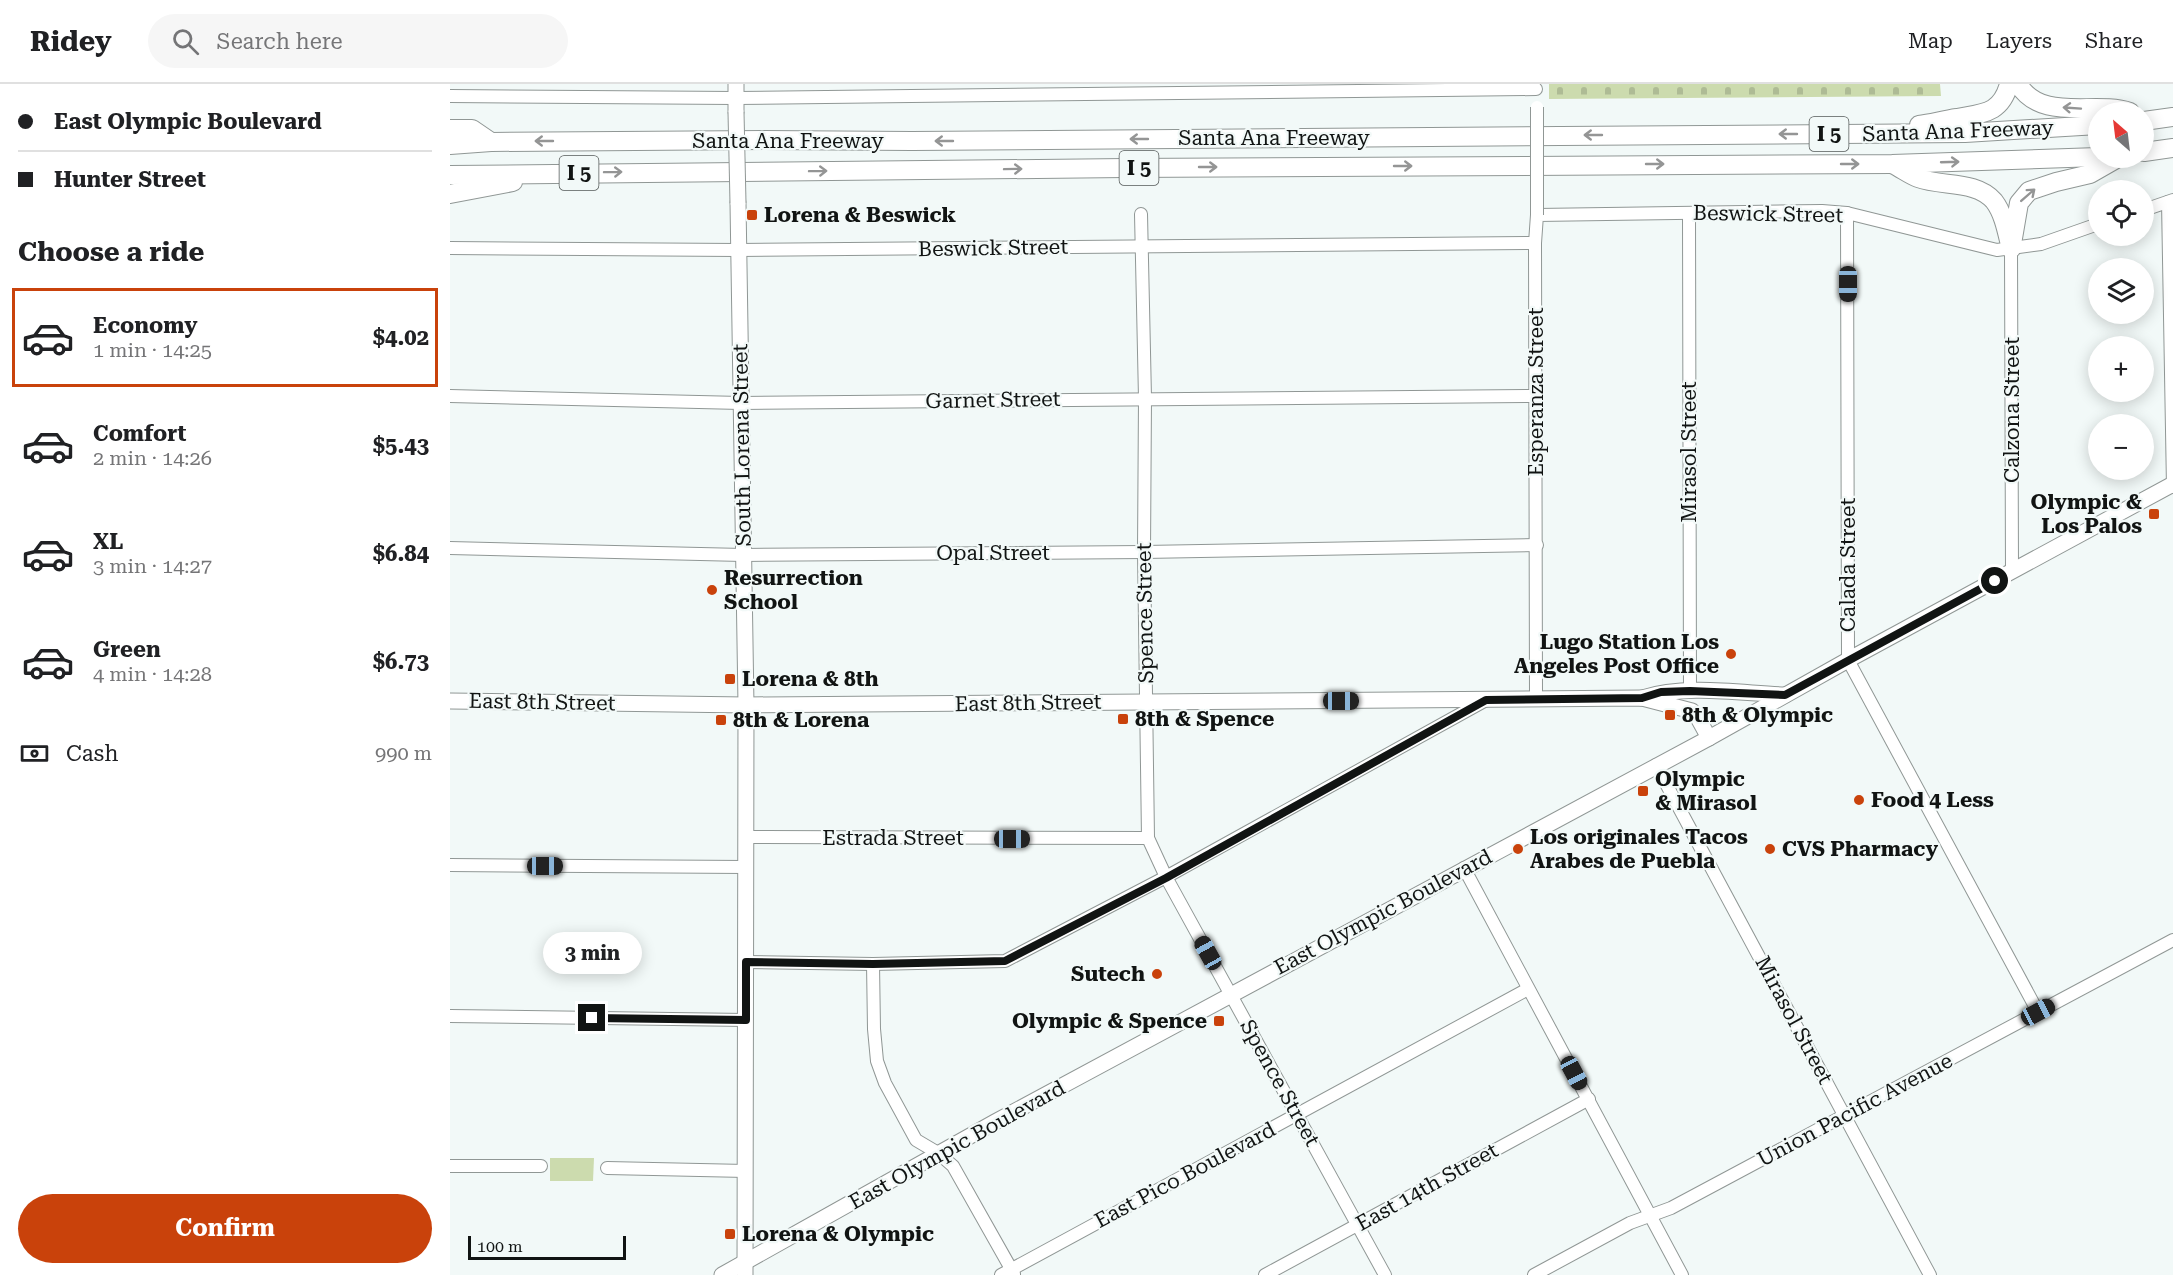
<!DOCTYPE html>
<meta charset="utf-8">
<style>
:root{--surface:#fff;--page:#f6f6f6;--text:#202124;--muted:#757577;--line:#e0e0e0;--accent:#c9420b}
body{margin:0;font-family:"Roboto Serif",serif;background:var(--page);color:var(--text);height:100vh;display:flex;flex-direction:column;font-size:22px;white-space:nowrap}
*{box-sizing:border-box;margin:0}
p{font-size:20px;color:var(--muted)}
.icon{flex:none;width:33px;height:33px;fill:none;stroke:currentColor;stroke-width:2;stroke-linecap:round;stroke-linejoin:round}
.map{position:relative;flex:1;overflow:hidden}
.side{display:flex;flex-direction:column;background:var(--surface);width:450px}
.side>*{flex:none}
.top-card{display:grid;align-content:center;height:132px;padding:0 18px;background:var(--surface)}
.needle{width:39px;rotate:332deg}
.buttons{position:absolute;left:1638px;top:18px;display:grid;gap:12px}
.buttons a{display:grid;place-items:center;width:66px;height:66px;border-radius:50%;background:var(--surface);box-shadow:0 3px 15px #0003;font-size:30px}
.scale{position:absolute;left:18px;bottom:15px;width:158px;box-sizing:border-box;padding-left:6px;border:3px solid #111413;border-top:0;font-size:16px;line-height:21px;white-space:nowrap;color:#111413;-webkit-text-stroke:4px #f2f9f8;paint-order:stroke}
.end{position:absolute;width:27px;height:27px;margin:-14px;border:8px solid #111413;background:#fff;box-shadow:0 0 0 3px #fff}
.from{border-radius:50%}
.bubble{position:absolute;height:42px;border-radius:21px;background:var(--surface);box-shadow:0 3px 15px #0003;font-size:20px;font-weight:700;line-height:42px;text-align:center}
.car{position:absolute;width:18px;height:36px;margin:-18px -9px;border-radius:8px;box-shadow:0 0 4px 2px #0007;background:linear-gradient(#222 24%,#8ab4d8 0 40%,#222 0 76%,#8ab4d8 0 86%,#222 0)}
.top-card b{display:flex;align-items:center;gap:21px;height:57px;font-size:22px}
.top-card b+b{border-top:2px solid var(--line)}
.top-card i{width:15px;height:15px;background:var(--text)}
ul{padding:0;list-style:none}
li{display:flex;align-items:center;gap:18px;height:99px;margin:0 12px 9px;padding:0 6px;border:3px solid transparent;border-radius:0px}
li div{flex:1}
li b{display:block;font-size:22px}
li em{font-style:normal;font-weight:700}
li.active{border-color:var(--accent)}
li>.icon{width:54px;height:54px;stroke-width:1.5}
h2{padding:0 18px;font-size:27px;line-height:72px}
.pay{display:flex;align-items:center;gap:15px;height:66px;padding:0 18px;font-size:22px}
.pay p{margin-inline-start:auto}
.button{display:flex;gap:12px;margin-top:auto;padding:12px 18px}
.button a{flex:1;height:69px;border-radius:36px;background:var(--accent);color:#fff;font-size:24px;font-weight:700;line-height:69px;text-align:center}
header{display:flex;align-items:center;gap:36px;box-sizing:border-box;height:84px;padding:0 30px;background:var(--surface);border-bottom:2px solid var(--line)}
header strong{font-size:28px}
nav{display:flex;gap:33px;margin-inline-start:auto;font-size:21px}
.search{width:420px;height:54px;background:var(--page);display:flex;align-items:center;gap:15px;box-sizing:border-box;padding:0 21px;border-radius:33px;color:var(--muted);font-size:22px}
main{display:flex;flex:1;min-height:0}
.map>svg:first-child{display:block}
</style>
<header>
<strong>Ridey</strong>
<div class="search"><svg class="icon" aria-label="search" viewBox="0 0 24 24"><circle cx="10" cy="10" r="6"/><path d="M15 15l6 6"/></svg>Search here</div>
<nav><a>Map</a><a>Layers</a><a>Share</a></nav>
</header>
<main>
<section class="side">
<div class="top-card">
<b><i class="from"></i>East Olympic Boulevard</b>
<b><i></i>Hunter Street</b>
</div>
<h2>Choose a ride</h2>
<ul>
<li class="active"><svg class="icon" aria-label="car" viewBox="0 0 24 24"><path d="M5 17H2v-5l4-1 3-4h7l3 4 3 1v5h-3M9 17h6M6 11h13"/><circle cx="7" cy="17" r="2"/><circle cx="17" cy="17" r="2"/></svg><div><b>Economy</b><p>1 min · 14:25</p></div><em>$4.02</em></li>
<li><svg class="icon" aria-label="car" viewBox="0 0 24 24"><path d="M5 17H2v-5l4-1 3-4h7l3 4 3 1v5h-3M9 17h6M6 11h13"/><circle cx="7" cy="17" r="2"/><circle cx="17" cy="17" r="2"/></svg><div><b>Comfort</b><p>2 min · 14:26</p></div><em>$5.43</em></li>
<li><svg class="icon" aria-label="car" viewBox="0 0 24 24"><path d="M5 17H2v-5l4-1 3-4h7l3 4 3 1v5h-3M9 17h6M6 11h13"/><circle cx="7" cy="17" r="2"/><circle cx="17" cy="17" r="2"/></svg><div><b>XL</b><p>3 min · 14:27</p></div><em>$6.84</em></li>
<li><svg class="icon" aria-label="car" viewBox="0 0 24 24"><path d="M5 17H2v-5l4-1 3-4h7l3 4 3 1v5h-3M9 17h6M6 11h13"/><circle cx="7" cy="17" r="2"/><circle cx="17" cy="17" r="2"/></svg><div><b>Green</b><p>4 min · 14:28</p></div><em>$6.73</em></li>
</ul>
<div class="pay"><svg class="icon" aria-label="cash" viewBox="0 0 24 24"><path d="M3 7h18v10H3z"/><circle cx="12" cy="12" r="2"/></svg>Cash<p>990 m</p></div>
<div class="button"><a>Confirm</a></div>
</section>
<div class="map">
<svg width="1723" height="1191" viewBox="0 0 1723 1191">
<defs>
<pattern id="cemetery-stones" width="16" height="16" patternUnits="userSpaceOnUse" patternTransform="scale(1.5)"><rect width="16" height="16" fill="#ccdbae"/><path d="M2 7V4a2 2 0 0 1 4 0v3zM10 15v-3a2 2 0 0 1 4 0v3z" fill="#aebb95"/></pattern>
</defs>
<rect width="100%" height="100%" fill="#f2f9f8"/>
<path fill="url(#cemetery-stones)" d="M1099 0H1490L1491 12 1099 15Z"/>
<path fill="#ccdbae" d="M100 1074H144L143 1097H100Z"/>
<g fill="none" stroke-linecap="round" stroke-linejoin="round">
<defs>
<g id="minor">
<path d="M0 12 286 14 1086 5"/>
<path d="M1718 118 1723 403"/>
<path d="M1694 126 1723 116"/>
<path d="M1239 129 1240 607"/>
<path d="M1397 129 1398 576 1588 928"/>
<path d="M691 130 695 314 694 468 698 754 716 793 935 1191"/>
<path d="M0 164 288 166 1085 159"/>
<path d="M1561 165 1562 487"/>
<path d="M0 312 291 319 1086 312"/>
<path d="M0 464 293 471 694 468 1087 461"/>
<path d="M1086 615 1085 159 1087 131 1372 127 1397 129 1547 166 1591 160 1648 140"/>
<path d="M1206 681 1480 1191"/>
<path d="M296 753 698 754"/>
<path d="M0 781 296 783"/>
<path d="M1014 784 1232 1191"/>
<path d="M296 878 423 880 555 877 716 793 1036 616"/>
<path d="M423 880 424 945 427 977 435 999 466 1056 488 1069 503 1082 564 1190"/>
<path d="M0 932 296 936"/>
<path d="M0 1082H91"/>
<path d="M157 1084 296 1087"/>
<path d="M551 1191 1078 905"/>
<path d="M815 1191 1139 1015"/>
<path d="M1084 1191 1180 1139 1221 1124 1723 856"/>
</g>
<g id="major">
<path d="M286 0V28"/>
<path d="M288 119 296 621 295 1191"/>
<path d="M1192 614C1237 600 1288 609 1335 611"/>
<path d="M0 617 296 621 1192 614 1242 627 1248 634 1259 654"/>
<path d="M272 1191 545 1038 1259 654 1398 576 1723 400"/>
</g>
<g id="highway">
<path d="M1568 0C1592 39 1644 16 1680 28"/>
<path d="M1694 37 1723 33"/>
<path d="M1469 41C1482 39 1494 36 1507 34 1533 29 1551 30 1559 0"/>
<path d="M0 45H22L41 58"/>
<path d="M0 61 41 58 313 56 462 57 1515 49 1648 41"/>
<path d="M1694 68 1723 64"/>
<path d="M1444 81C1452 85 1460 91 1468 94 1492 103 1526 96 1544 117 1554 130 1557 149 1561 165"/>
<path d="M0 91 675 84 1442 80 1648 73"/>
<path d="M0 110 63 98"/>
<path d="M1562 160 1569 119 1579 107 1606 98 1640 90 1668 74"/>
</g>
</defs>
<use href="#minor" stroke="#909795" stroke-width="14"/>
<use href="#major" stroke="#909795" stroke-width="17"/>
<use href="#highway" stroke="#909795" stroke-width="20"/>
<use href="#minor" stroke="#fff" stroke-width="12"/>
<use href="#major" stroke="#fff" stroke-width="15"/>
<use href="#highway" stroke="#fff" stroke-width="18"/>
<defs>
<path id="minor-bridge" d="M1087 23V131"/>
<path id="major-bridge" d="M286 28 288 119"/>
</defs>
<use href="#minor-bridge" stroke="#909795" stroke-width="14" stroke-linecap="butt"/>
<use href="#major-bridge" stroke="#909795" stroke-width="17" stroke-linecap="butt"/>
<use href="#minor-bridge" stroke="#fff" stroke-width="12"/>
<use href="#major-bridge" stroke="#fff" stroke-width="15"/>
</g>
<defs><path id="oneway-shaft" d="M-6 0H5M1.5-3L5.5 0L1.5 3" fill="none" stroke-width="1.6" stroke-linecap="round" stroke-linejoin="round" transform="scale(1.5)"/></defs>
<g stroke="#949595">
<use href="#oneway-shaft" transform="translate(1622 24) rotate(-176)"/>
<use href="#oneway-shaft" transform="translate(1338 50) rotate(180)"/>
<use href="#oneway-shaft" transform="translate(1143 51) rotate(180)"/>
<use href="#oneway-shaft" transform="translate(689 55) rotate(180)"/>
<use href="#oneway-shaft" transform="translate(94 57) rotate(180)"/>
<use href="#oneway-shaft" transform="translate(494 57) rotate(180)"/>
<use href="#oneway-shaft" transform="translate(1500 78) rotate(-2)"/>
<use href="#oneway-shaft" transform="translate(1205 80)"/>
<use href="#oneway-shaft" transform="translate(1400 80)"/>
<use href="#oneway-shaft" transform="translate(953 82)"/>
<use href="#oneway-shaft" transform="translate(758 83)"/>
<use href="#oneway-shaft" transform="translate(563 85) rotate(-1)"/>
<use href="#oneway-shaft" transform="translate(368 87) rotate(-1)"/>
<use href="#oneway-shaft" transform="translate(163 88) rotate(-1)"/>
<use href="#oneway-shaft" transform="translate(1578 111) rotate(-41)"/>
</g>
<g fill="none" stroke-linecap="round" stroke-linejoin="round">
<path stroke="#111413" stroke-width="8" d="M142 934 296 936V878L423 880 555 877 716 794 1036 616 1192 614 1211 608 1240 607 1335 611 1545 497"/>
</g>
<g fill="#c9420b" stroke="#f2f9f8" stroke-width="2">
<rect x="296" y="125" width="12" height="12" rx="3"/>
<rect x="1698" y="424" width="12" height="12" rx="3"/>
<circle cx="262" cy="506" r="6"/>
<circle cx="1281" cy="570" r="6"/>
<rect x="274" y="589" width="12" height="12" rx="3"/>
<rect x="1214" y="625" width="12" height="12" rx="3"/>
<rect x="667" y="629" width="12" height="12" rx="3"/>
<rect x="265" y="630" width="12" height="12" rx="3"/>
<rect x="1187" y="701" width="12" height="12" rx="3"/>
<circle cx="1409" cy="716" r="6"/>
<circle cx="1068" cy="765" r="6"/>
<circle cx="1320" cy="765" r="6"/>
<circle cx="707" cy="890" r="6"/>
<rect x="763" y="931" width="12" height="12" rx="3"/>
<rect x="274" y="1144" width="12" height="12" rx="3"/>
</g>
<g text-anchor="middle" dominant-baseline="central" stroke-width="4.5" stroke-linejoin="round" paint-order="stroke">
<g fill="#f2f9f8" stroke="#545958" stroke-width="1.5">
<rect x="1359.5" y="33" width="39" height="34" rx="4.5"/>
<rect x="669.5" y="67" width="39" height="34" rx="4.5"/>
<rect x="109.5" y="72" width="39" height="34" rx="4.5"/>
</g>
<g font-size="20" font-weight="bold" fill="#111413">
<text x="1379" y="50">I 5</text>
<text x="689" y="84">I 5</text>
<text x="129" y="89">I 5</text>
</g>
<g font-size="21" fill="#111413" stroke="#f2f9f8">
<text transform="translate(1508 47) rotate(-2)">Santa Ana Freeway</text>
<text x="824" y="54">Santa Ana Freeway</text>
<text x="338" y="57">Santa Ana Freeway</text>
<text transform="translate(1318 130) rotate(1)">Beswick Street</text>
<text transform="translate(543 164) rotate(-1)">Beswick Street</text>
<text transform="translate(1086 308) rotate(-90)">Esperanza Street</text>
<text transform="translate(543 316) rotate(-1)">Garnet Street</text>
<text transform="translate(1562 326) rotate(-90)">Calzona Street</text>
<text transform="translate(292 361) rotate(-91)">South Lorena Street</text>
<text transform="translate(1239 368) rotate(-90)">Mirasol Street</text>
<text x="543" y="469">Opal Street</text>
<text transform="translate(1398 481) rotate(-90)">Calada Street</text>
<text transform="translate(695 529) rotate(-91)">Spence Street</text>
<text transform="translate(92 618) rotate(1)">East 8th Street</text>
<text transform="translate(578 619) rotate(-1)">East 8th Street</text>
<text x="443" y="754">Estrada Street</text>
<text transform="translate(933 828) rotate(-28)">East Olympic Boulevard</text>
<text transform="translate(1344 936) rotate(62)">Mirasol Street</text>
<text transform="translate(830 999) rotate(61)">Spence Street</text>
<text transform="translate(1405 1026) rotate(-28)">Union Pacific Avenue</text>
<text transform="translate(507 1061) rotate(-29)">East Olympic Boulevard</text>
<text transform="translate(735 1091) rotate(-28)">East Pico Boulevard</text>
<text transform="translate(977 1103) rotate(-29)">East 14th Street</text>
</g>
<g font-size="21" font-weight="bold" fill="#111413" stroke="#f2f9f8" text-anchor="start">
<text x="314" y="131">Lorena &amp; Beswick</text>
<text x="1692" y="418" text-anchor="end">Olympic &amp;<tspan x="1692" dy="24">Los Palos</tspan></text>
<text x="274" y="494">Resurrection<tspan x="274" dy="24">School</tspan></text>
<text x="1269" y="558" text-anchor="end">Lugo Station Los<tspan x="1269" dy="24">Angeles Post Office</tspan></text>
<text x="292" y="595">Lorena &amp; 8th</text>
<text x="1232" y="631">8th &amp; Olympic</text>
<text x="685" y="635">8th &amp; Spence</text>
<text x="283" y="636">8th &amp; Lorena</text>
<text x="1205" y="695">Olympic<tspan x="1205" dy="24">&amp; Mirasol</tspan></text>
<text x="1421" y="716">Food 4 Less</text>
<text x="1080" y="753">Los originales Tacos<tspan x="1080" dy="24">Arabes de Puebla</tspan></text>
<text x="1332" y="765">CVS Pharmacy</text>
<text x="695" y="890" text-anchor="end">Sutech</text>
<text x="757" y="937" text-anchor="end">Olympic &amp; Spence</text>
<text x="292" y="1150">Lorena &amp; Olympic</text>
</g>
</g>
</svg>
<div class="buttons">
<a><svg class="needle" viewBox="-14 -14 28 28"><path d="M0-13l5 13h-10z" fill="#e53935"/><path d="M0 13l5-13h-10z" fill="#757577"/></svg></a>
<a><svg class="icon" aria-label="locate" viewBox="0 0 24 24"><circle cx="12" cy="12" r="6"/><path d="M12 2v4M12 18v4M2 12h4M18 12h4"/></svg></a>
<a><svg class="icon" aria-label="layers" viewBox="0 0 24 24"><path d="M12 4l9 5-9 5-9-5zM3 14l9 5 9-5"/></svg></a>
<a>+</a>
<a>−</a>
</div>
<div class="scale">100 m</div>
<i class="end from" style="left:1545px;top:497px"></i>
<i class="end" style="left:142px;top:934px"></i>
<div class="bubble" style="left:93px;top:848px;width:99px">3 min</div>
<i class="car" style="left:1398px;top:200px;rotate:180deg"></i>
<i class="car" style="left:891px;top:617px;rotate:90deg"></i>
<i class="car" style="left:562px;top:755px;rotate:90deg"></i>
<i class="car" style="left:95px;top:782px;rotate:90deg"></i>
<i class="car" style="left:758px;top:869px;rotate:331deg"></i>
<i class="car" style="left:1588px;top:928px;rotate:62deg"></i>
<i class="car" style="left:1124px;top:989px;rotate:152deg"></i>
</div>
</main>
